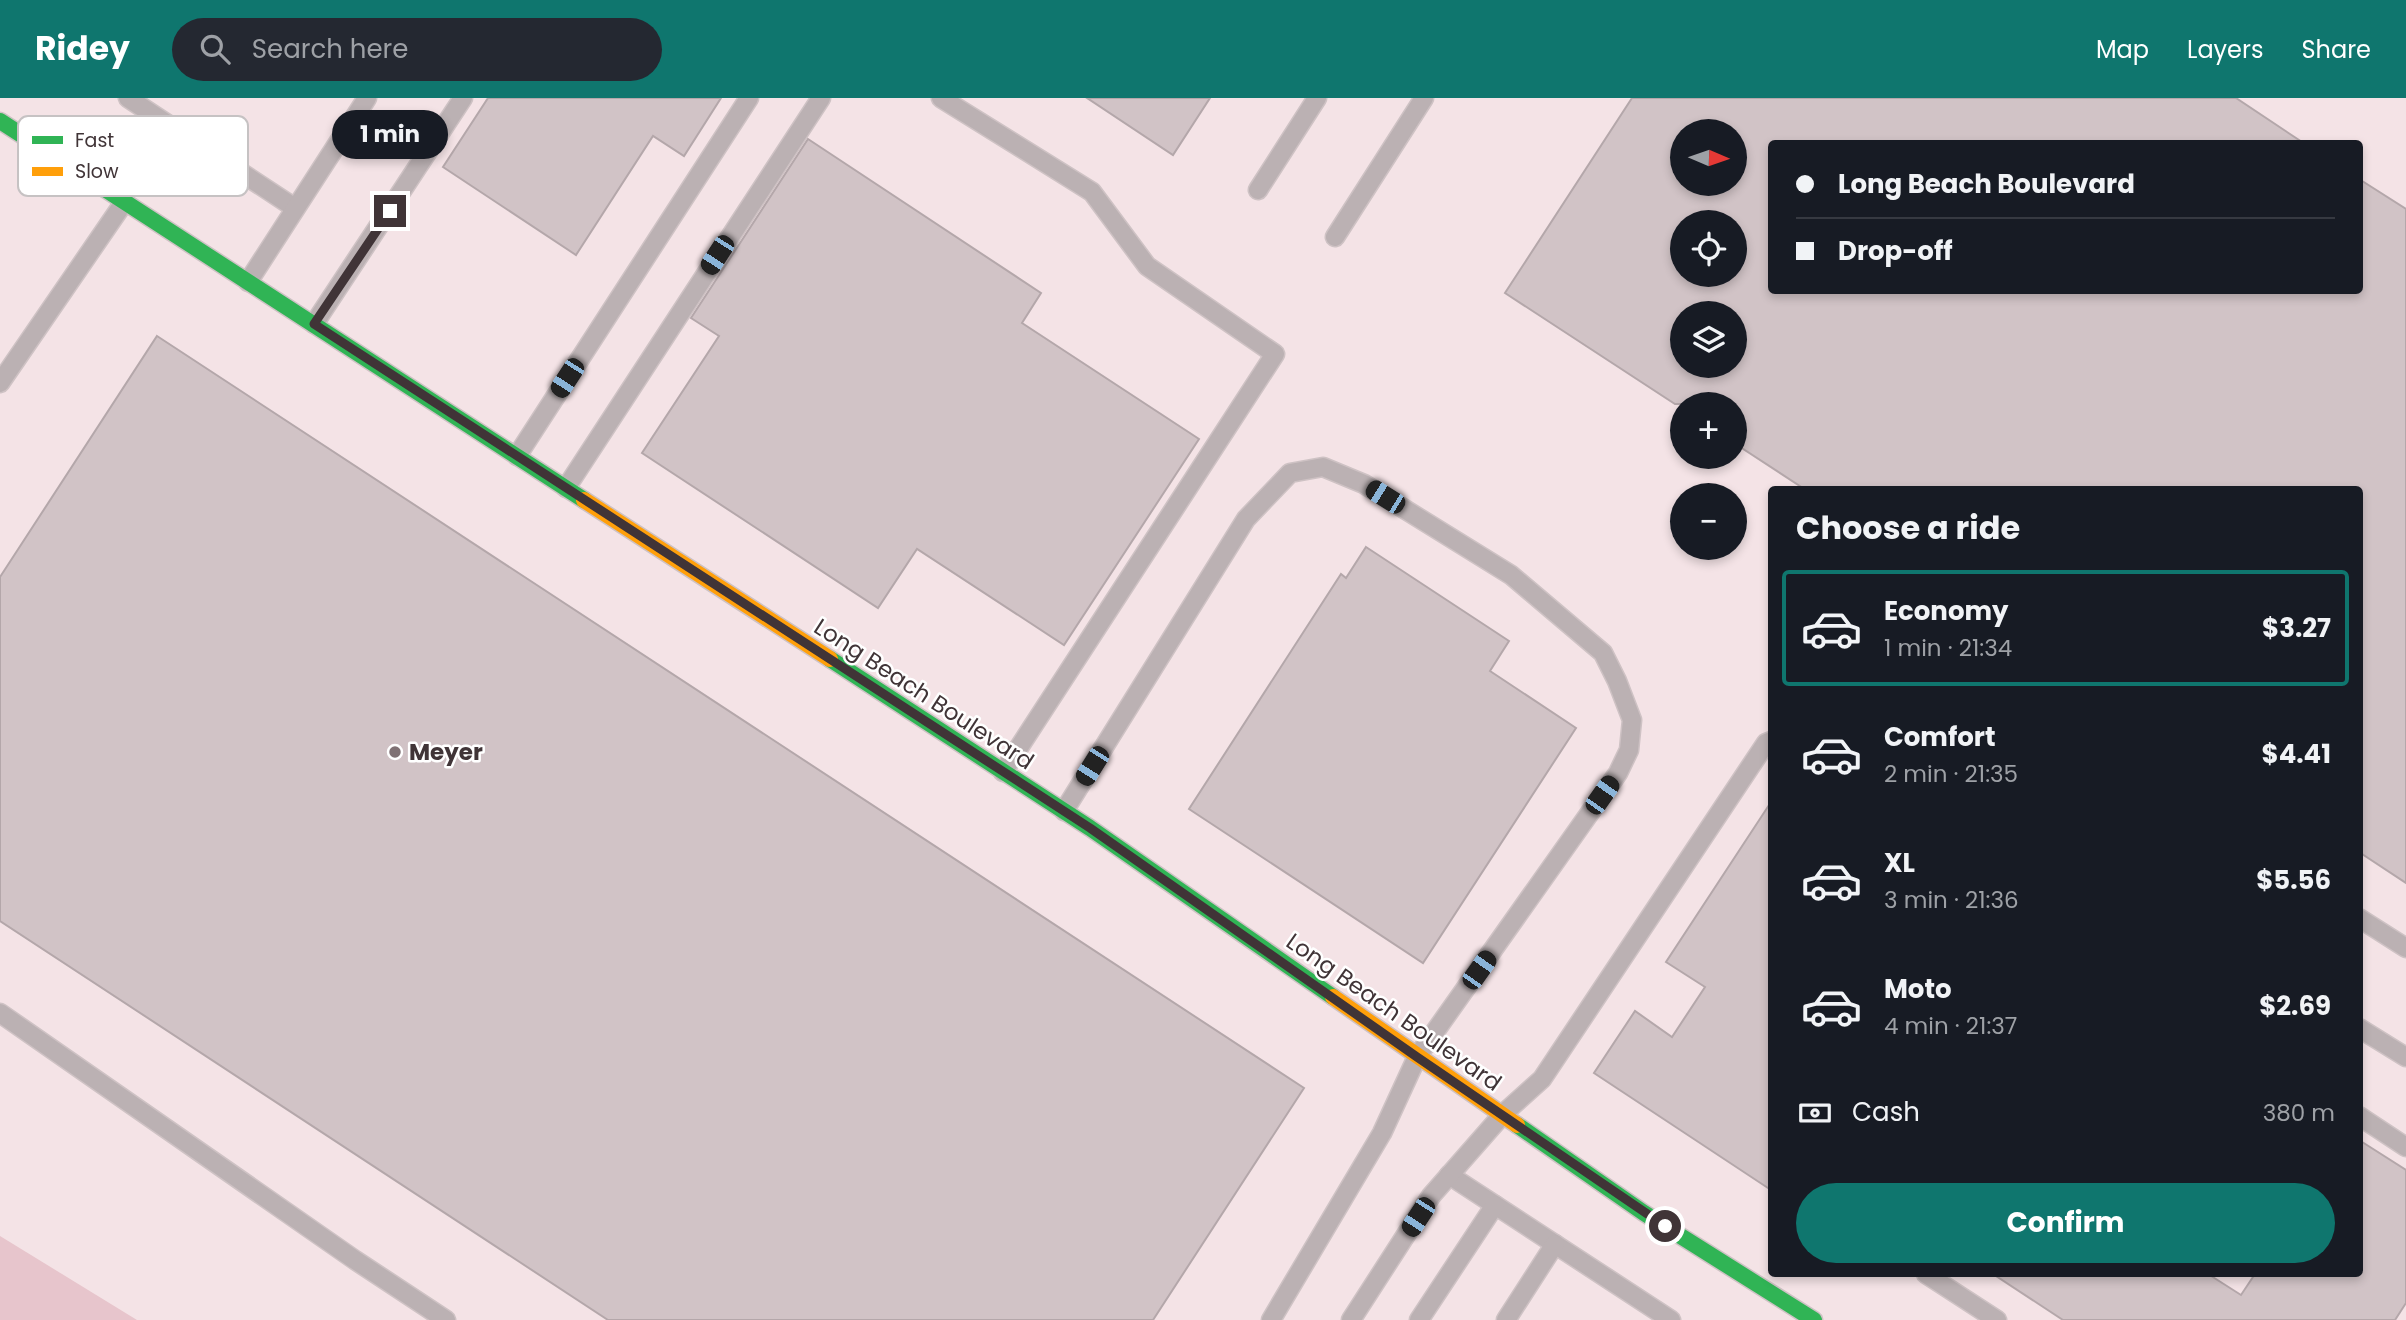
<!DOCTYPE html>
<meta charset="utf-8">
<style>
:root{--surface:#171b24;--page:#242831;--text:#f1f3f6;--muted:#9ea1a6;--line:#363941;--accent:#0f766e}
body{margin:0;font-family:Poppins,sans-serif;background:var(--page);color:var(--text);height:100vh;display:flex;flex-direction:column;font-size:26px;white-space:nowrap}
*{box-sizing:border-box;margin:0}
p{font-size:23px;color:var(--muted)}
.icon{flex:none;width:38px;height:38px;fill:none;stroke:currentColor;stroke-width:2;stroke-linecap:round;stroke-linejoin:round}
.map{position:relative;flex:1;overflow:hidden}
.sheet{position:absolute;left:1768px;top:388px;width:595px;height:791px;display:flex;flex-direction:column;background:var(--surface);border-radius:7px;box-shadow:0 4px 10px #0003}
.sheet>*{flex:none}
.top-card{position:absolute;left:1768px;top:42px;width:595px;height:154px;border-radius:7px;box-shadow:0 4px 10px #0003;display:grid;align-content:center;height:154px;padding:0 28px;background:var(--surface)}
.needle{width:46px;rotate:92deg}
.fabs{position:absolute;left:1670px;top:21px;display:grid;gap:14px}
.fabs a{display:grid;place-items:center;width:77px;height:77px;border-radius:50%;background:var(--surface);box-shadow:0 4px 10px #0003;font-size:35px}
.end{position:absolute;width:32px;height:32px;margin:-16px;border:9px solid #403437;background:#fff;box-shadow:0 0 0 4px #fff}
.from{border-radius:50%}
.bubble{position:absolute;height:49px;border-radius:24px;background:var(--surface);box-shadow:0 4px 10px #0003;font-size:23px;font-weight:700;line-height:49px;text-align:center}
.car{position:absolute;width:21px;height:42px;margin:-21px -10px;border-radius:9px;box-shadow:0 0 5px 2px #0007;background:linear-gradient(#222 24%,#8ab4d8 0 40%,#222 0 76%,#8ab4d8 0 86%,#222 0)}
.top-card b{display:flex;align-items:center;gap:24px;height:66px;font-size:26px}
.top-card b+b{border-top:2px solid var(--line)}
.top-card i{width:18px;height:18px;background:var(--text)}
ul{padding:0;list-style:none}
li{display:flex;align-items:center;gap:21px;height:116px;margin:0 14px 10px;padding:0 14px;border:4px solid transparent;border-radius:7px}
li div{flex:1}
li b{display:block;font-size:26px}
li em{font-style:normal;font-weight:700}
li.selected{border-color:var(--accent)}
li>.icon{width:63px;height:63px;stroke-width:1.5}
h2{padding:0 28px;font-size:32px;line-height:84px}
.pay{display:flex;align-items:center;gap:18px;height:77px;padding:0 28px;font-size:26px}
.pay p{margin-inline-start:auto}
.button{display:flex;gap:14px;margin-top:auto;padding:14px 28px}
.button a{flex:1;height:80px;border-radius:42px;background:var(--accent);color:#fff;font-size:28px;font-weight:700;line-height:80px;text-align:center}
header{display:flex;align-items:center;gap:42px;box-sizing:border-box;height:98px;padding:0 35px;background:var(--accent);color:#fff}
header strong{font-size:33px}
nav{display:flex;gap:38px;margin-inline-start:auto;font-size:24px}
.search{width:490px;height:63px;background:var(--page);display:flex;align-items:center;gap:18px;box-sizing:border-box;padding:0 24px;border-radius:38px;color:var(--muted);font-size:26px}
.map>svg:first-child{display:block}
</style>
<header>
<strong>Ridey</strong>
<div class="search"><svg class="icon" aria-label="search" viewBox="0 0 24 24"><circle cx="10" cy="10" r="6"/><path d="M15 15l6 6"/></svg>Search here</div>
<nav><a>Map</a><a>Layers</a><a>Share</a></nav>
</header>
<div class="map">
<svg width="2406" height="1222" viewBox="0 0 2406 1222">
<rect width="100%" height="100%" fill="#f4e3e6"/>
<path fill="#e7c5cc" d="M0 1138 137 1222H0Z"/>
<g fill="#d1c3c6" stroke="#b4a7aa" stroke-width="2" fill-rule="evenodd">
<path d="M488 0H721L684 58 653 38 576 157 443 69Z"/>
<path d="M1087 0H1210L1173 57Z"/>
<path d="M1632 0H2236L2305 46H1771V192H2359V81L2406 111V785L2359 754V392H1806L1734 345V306H1675L1505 195ZM1682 33H1734V86H1682ZM1682 124H1734V177H1682ZM1682 215H1734V268H1682Z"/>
<path d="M808 41 1041 195 1022 225 1199 341 1064 547 917 451 878 510 642 355 719 238 691 220Z"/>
<path d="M157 238 1304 990 1153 1222H608L0 823V479Z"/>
<path d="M1366 449 1509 543 1490 573 1576 630 1423 865 1189 711 1341 476 1346 480Z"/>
<path d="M1771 704V1092L1594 975 1635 913 1672 939 1705 889 1666 864Z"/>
<path d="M2359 1042 2406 1072V1205L2395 1222H2063L1993 1176H2208L2241 1197 2255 1176H2359Z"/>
</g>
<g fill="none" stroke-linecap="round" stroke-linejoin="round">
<defs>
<g id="lane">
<path d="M128 0 295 110"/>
<path d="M941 0 1092 94 1147 168 1275 256 1003 674"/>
<path d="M1258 92 1317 0"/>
<path d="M1335 139 1424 0"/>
<path d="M248 184 367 0"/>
<path d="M314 226 463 0"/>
<path d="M0 285 125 103"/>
<path d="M517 358 749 0"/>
<path d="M566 390 821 0"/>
<path d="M1064 713 1246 421 1290 375 1323 369 1364 386 1511 477 1603 555 1617 583 1632 622 1629 652 1618 675 1417 959 1382 1035 1271 1222"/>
<path d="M2359 820 2406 850"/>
<path d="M0 915 355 1162 446 1222"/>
<path d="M2359 930 2406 959"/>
<path d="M2359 1018 2406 1049"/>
<path d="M1449 1077 1671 1222"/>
<path d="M1926 1176 1997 1222"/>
<path d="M1351 1222 1431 1098 1503 1016 1542 981 1766 645 1771 643"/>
<path d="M1419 1222 1495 1107"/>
<path d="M1506 1222 1555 1146"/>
</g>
<g id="fast">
<path d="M0 23 584 402"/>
<path d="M830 561 1090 730 1333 899"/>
<path d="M1517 1027 1644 1115 1814 1222"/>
</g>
<g id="slow">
<path d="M584 402 830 561"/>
<path d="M1333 899 1517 1027"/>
</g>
</defs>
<use href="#lane" stroke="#cec2c4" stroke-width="21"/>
<use href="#fast" stroke="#cec2c4" stroke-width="19"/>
<use href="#slow" stroke="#cec2c4" stroke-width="19"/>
<use href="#lane" stroke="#bbb1b3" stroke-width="18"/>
<use href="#fast" stroke="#30b455" stroke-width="16"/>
<use href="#slow" stroke="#ff9f0a" stroke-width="16"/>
</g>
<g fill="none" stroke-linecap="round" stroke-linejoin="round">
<path stroke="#403437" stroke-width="9" d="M390 113 314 226 1090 730 1417 959 1665 1128"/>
</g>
<circle fill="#7f7174" stroke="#fff" stroke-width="2.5" cx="395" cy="654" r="7"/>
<g text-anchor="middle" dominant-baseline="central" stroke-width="5" stroke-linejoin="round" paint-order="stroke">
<g font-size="23" fill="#403437" stroke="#fff">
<text transform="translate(924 596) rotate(33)">Long Beach Boulevard</text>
<text transform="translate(1394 914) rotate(35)">Long Beach Boulevard</text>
</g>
<g font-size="23" font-weight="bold" fill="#403437" stroke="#fff" text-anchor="start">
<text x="409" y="654">Meyer</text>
</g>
</g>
<rect x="18" y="18" width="230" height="80" rx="10" fill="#fff" stroke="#c6c2c3" stroke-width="2"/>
<rect x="32" y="38" width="31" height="8" fill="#30b455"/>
<rect x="32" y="69" width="31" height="9" fill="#ff9f0a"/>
<g font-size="19" fill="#403437">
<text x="75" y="49">Fast</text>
<text x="75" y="80">Slow</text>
</g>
</svg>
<div class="fabs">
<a><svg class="needle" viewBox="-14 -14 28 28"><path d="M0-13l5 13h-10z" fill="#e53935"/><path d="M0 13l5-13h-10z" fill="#9ea1a6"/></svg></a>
<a><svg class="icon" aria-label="locate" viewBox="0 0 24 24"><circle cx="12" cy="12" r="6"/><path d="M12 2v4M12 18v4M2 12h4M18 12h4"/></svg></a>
<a><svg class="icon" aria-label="layers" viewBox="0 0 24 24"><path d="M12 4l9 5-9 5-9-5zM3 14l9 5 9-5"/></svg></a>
<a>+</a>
<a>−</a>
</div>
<i class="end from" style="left:1665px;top:1128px"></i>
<i class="end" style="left:390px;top:113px"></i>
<div class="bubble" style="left:332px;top:12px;width:116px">1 min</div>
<i class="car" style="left:717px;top:157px;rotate:213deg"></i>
<i class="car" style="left:567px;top:280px;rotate:213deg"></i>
<i class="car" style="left:1385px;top:399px;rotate:302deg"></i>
<i class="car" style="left:1092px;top:668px;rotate:212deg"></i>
<i class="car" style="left:1602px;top:697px;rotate:35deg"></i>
<i class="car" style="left:1479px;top:872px;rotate:35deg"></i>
<i class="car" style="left:1418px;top:1119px;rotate:213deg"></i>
<div class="top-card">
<b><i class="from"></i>Long Beach Boulevard</b>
<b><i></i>Drop-off</b>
</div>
<section class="sheet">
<h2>Choose a ride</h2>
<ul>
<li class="selected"><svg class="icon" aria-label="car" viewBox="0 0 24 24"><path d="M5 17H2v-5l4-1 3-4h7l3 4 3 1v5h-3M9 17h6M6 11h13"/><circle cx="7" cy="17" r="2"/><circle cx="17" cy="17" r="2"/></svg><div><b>Economy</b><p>1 min · 21:34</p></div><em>$3.27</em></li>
<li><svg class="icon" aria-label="car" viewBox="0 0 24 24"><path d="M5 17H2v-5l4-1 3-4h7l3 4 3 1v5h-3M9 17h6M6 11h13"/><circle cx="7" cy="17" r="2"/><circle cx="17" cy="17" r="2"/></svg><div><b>Comfort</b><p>2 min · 21:35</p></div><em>$4.41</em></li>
<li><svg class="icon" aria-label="car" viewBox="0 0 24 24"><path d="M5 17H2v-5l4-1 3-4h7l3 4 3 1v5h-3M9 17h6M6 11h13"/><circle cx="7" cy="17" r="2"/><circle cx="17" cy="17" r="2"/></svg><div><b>XL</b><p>3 min · 21:36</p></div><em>$5.56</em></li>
<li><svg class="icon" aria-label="car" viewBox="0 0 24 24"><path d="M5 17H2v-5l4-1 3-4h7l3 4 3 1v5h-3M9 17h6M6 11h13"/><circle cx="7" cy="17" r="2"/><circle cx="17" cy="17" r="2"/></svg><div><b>Moto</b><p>4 min · 21:37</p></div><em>$2.69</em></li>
</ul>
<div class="pay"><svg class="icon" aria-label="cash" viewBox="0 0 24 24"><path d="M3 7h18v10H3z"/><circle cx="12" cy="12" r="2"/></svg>Cash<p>380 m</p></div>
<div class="button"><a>Confirm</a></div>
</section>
</div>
